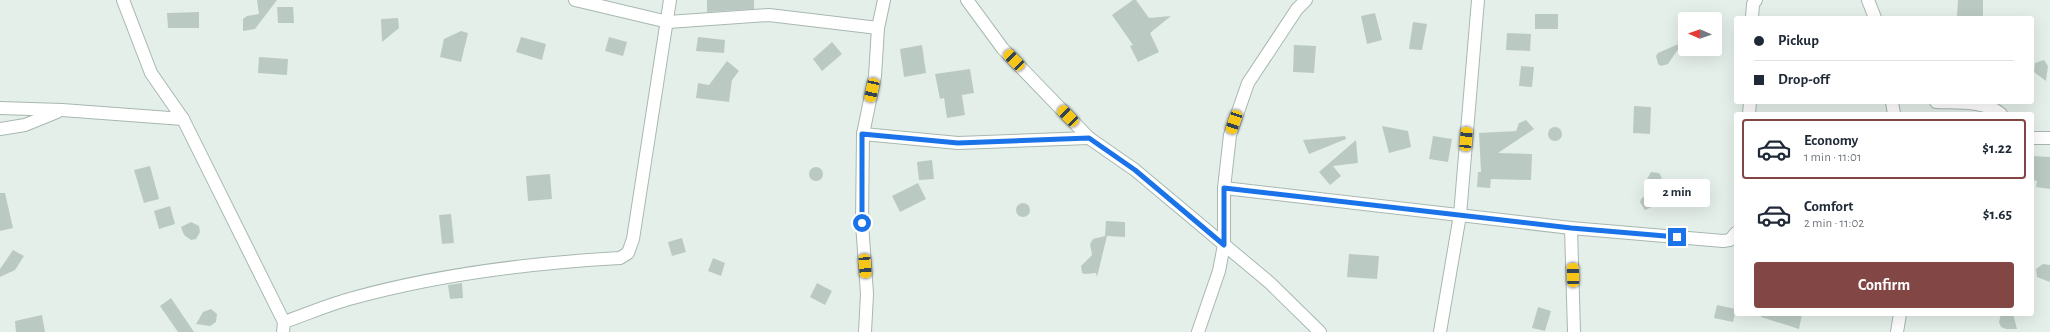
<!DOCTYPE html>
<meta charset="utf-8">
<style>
:root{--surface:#fff;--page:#f2f2f3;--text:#1f2937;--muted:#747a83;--line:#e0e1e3;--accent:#824645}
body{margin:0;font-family:"Alegreya Sans",sans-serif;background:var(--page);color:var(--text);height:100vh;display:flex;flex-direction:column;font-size:15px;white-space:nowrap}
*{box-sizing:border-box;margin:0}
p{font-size:13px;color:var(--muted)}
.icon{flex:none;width:22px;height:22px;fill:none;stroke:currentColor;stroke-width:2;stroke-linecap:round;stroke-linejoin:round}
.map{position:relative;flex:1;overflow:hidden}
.drawer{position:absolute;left:1734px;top:112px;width:300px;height:204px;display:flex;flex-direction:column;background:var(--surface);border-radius:4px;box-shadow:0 4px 16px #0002}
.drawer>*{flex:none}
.hud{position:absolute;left:1734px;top:16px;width:300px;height:88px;border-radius:4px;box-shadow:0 4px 16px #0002;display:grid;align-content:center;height:88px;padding:0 20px;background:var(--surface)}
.needle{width:26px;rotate:272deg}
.buttons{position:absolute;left:1678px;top:12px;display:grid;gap:8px}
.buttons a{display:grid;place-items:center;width:44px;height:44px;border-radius:4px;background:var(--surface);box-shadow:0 4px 16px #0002;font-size:20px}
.end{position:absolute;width:18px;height:18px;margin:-9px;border:5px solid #1a73e8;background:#fff;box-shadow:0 0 0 2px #fff}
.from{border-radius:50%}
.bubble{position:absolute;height:28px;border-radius:4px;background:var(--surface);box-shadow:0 4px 16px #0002;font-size:13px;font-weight:700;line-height:28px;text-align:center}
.car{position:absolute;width:12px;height:24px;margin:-12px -6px;border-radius:5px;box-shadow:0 0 3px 1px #0007;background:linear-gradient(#f5c518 24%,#345 0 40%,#f5c518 0 76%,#345 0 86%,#f5c518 0)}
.hud b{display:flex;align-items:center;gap:14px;height:38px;font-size:15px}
.hud b+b{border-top:1px solid var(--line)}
.hud i{width:10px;height:10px;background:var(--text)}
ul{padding:7px 0 0;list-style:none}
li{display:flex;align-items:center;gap:12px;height:60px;margin:0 8px 6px;padding:0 12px;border:2px solid transparent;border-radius:4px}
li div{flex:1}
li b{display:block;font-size:15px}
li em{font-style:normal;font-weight:700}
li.current{border-color:var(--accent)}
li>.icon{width:36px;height:36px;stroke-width:1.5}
.primary-button{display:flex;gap:8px;margin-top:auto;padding:8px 20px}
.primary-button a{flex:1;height:46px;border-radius:4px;background:var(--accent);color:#fff;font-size:16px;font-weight:700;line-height:46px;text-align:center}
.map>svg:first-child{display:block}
</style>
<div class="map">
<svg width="2050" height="332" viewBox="0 0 2050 332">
<rect width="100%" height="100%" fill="#e5efe9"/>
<g fill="#bacac2">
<path d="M257 0H277L255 29 243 31V19L247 16 259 14Z"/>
<path d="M707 0H754V9L707 12Z"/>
<path d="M1133 0H1136L1149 18 1171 16 1150 33 1159 52 1138 62 1130 46 1133 45 1112 15Z"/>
<path d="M1958 0H1983V16H1957Z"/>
<path d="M277 7H293L294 23H278Z"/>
<path d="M199 12V28H168L167 13Z"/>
<path d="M1375 13 1382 40 1367 44 1361 16Z"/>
<rect x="1535" y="14" width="23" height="15"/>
<path d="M398 18 399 28 382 42 381 19Z"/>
<path d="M1413 22 1427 24 1422 50 1409 49Z"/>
<path d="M461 31 468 33 461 62 440 57 444 39Z"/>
<path d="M1507 33 1531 34 1530 51 1506 50Z"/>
<path d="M521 37 546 44 542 60 516 52Z"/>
<path d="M609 37 627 42 623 56 605 51Z"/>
<path d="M698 37 725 40 724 53 696 51Z"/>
<path d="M832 42 842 54 822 71 813 59Z"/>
<path d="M1683 42 1668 64 1661 66 1658 64 1656 56 1658 53Z"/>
<path d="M922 45 926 73 904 77 900 49Z"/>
<path d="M1294 45 1316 46 1314 73 1293 72Z"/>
<path d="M259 57 288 59 287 75 258 73Z"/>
<path d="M2044 60 2048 66 2046 81 2034 72 2035 63Z"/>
<path d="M727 61 739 71 732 80 729 102 696 98 698 83 709 85Z"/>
<path d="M1521 66 1534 67 1532 87 1519 86Z"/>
<path d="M970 69 974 93 962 95 965 115 947 118 944 98 940 99 935 74Z"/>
<path d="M1634 106 1651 107 1650 134 1633 133Z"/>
<path d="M1526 120 1534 129 1498 153 1532 154 1531 180 1491 179 1490 188 1477 187 1478 172H1481L1479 133 1516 131 1519 123Z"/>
<path d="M1382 126 1408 131 1411 147 1389 153Z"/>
<circle cx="1555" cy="134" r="7"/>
<path d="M1345 136 1346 139 1309 154 1303 140Z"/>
<path d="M1433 136 1452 139 1448 162 1429 159Z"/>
<path d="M1356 140 1358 163 1333 166 1341 176 1330 185 1319 172Z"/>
<path d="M2032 156 2050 157V189L2036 187 2037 181 2032 180Z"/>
<path d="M932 160 934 179 919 180 917 162Z"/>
<path d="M150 166 159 199 144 203 134 170Z"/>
<circle cx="816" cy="174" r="7"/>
<path d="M1651 172 1659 173 1661 176 1665 192 1686 190 1687 203 1654 206 1645 210 1640 202 1641 199 1649 192 1647 179Z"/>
<path d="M550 174 552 199 528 201 526 176Z"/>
<path d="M918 183 926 199 900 212 892 196Z"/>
<path d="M0 193H5L13 228 0 231Z"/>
<circle cx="1023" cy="210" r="7"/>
<path d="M170 206 175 224 159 229 154 211Z"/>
<path d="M451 214 454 243 442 244 439 215Z"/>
<path d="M1106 221 1125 222V237L1107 236 1097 277 1096 273 1085 274 1082 273 1081 266 1092 255 1090 244 1093 239 1105 236Z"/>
<path d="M191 222 199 226 200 232 196 239 191 240 184 235 181 227Z"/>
<path d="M682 238 686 252 672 256 668 242Z"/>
<path d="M13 250 24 256 15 270 0 277V269Z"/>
<path d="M1349 254 1379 256 1377 279 1347 277Z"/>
<path d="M713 258 725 263 721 276 708 271Z"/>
<path d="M2043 264 2050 265V282L2037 277 2036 269Z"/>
<path d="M462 283 463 298 450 299 448 285Z"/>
<path d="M817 283 832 291 825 305 810 297Z"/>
<path d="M171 298 194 332H178L160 306Z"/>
<path d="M1717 305 1736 309 1733 322 1714 318Z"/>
<path d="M1538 307 1551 311 1545 331 1532 328Z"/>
<path d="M211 309 217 314 216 322 210 326 196 324 203 312Z"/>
<path d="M1761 314H1802L1799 329 1761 317Z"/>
<path d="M2001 314H2013L2017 329H2006L2001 327 1999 322Z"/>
<path d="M42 315 45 332H16L15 321Z"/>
</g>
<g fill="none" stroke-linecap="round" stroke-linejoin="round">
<defs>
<g id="minor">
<path d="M123 0 151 73 183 119 284 322"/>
<path d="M575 0 668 22 769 15 878 28"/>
<path d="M967 0 1003 49 1089 138 1135 170 1270 283 1320 332"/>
<path d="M1868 0 1875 18"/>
<path d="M1752 18 1753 4 1756 0"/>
<path d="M1892 102 1894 114"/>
<path d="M1936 102C1956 103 1985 100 2001 114"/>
<path d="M0 108 62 110 183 119"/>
<path d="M1749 114 1750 102"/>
<path d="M0 129 25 125 57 112"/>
<path d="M863 134 958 143 1089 138"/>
<path d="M2032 138H2050"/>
<path d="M1224 188 1571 228 1723 241 1730 240 1736 233"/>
<path d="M1571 228 1574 332"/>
<path d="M283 332 284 322C307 314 330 304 353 298 440 274 529 263 620 258L628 253 633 239 670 0"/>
<path d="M865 332 867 294 862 223 863 134 875 76 878 28 884 0"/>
<path d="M1198 332 1219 271 1224 245V188L1230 135 1248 83 1297 9 1306 0"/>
<path d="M1440 332 1460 215 1478 0"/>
<path d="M1897 332 1900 314"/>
</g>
</defs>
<use href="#minor" stroke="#a7b8b0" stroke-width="14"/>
<use href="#minor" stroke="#fff" stroke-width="12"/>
</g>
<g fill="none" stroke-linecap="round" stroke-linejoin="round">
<path stroke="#1a73e8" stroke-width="5" d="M862 223V134L958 143 1089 138 1135 170 1224 245V188L1571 228 1677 237"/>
</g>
</svg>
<div class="buttons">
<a><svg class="needle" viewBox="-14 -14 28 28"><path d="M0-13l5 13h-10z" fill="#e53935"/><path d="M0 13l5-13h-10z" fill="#747a83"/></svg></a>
</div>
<i class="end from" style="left:862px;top:223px"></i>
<i class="end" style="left:1677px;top:237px"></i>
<div class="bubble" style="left:1644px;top:179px;width:66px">2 min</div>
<i class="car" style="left:1014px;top:60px;rotate:316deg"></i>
<i class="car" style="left:872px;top:90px;rotate:192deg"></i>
<i class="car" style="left:1068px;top:116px;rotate:316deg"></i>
<i class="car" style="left:1234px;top:122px;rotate:199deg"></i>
<i class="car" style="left:1466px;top:139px;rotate:5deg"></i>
<i class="car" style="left:865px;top:266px;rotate:176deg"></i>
<i class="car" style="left:1573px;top:275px;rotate:359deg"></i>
<div class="hud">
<b><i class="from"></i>Pickup</b>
<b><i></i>Drop-off</b>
</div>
<section class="drawer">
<ul>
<li class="current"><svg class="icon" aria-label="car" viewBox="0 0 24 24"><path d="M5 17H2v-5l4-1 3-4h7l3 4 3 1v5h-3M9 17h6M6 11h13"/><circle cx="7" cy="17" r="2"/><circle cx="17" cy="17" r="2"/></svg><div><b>Economy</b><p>1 min · 11:01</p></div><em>$1.22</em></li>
<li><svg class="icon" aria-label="car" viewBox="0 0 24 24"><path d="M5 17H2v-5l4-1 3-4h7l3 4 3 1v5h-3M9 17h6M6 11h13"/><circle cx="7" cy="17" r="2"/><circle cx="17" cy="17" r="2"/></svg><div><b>Comfort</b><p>2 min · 11:02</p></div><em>$1.65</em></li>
</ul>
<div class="primary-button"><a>Confirm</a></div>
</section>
</div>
